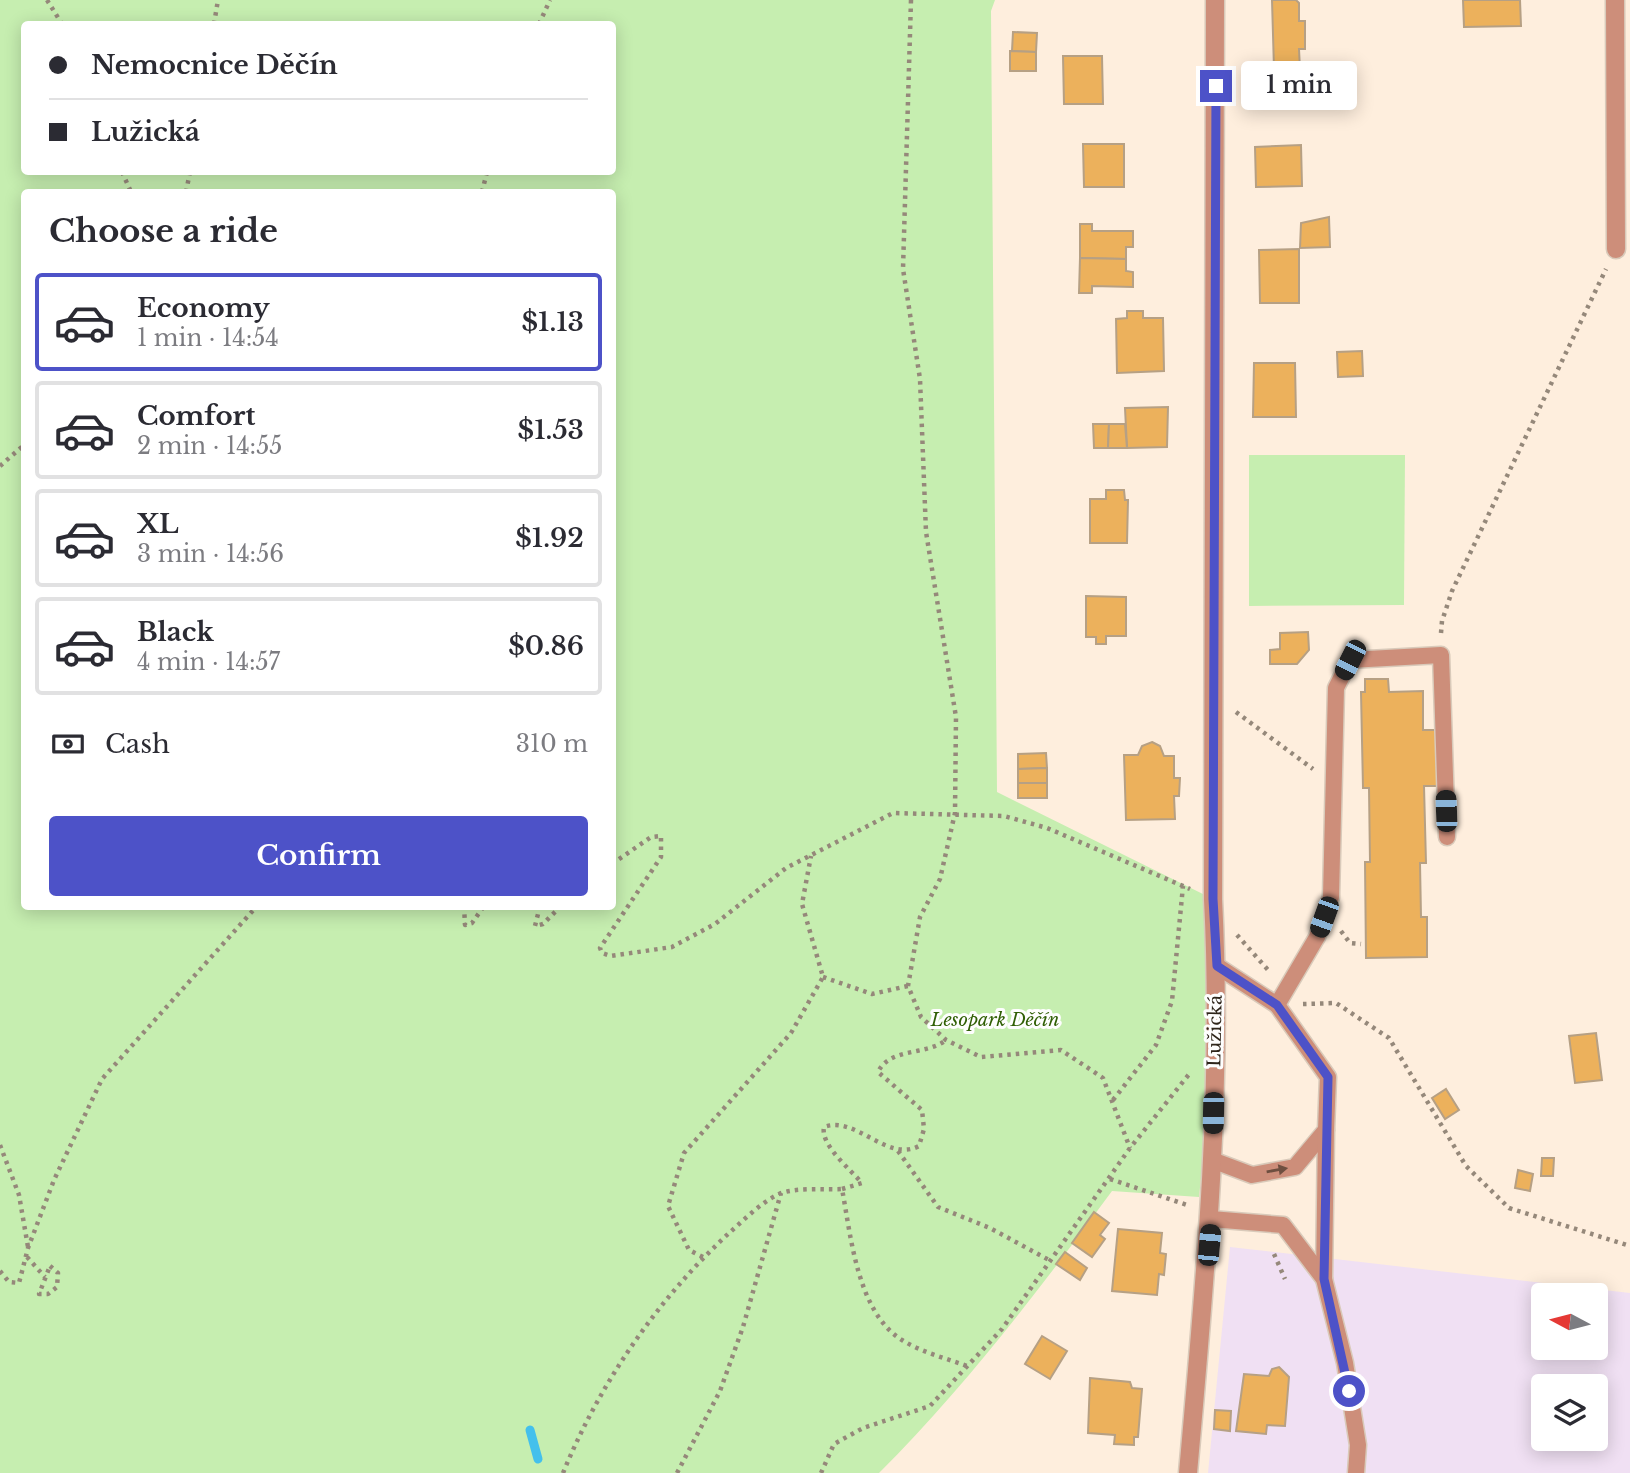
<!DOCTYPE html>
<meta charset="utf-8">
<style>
:root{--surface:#fff;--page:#f7f7f7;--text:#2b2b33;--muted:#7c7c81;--line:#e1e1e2;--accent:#4d52c8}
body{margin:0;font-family:"Libre Baskerville",serif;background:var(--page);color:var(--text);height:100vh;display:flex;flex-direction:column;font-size:26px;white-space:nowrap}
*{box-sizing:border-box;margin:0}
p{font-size:23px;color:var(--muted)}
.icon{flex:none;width:38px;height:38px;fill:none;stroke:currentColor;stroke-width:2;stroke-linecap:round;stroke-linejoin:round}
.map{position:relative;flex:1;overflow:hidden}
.drawer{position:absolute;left:21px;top:189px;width:595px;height:721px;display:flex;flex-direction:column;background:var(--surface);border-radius:7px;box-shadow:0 4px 18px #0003}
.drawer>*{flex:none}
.banner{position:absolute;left:21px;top:21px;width:595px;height:154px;border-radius:7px;box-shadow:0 4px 18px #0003;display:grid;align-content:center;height:154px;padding:0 28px;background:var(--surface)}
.needle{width:46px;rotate:277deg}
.tools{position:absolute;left:1531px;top:1283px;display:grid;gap:14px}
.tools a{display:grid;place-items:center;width:77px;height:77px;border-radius:7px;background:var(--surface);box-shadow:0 4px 18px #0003;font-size:35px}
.end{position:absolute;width:32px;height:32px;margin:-16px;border:9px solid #4d52c8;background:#fff;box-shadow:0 0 0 4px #fff}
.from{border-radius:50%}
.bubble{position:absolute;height:49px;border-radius:7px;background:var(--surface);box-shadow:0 4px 18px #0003;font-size:23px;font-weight:600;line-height:49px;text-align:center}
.car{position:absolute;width:21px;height:42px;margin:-21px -10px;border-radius:9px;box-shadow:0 0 5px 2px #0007;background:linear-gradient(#222 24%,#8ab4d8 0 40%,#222 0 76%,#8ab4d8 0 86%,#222 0)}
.banner b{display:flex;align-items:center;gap:24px;height:66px;font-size:26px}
.banner b+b{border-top:2px solid var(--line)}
.banner i{width:18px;height:18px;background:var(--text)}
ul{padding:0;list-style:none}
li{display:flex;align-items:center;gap:21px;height:98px;margin:0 14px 10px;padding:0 14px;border:4px solid var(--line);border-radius:7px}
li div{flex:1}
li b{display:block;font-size:26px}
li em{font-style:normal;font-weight:600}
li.on{border-color:var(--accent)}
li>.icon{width:63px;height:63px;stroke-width:1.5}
h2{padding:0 28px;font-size:32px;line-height:84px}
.pay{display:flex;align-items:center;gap:18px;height:77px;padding:0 28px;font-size:26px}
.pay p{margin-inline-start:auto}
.primary-button{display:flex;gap:14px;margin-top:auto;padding:14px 28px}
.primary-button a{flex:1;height:80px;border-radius:7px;background:var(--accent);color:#fff;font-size:28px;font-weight:600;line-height:80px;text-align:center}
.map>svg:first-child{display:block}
</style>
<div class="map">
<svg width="1630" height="1473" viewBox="0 0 1630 1473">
<rect width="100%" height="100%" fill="#feeedd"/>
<path fill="#f0e0f3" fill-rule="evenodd" d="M1230 1247 1630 1293V1473H1208ZM1544 1295H1596V1348H1544ZM1544 1386H1596V1438H1544Z"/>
<g fill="#c6eeb0" fill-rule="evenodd">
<path d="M0 0H995L991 11 997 792 1213 899 1215 1043 1199 1197 1112 1191C1039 1290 966 1386 879 1473H0ZM24 24H612V172H24ZM24 192H612V906H24Z"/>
<path d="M1249 455H1405L1404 605 1249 606Z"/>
</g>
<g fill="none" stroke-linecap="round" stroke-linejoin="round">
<path stroke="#44c0ec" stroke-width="9" d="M530 1430 538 1459"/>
</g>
<g fill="#ecb15c" stroke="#b6a084" stroke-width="2">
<path d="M1272 0H1296L1299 3V21H1305V49H1299L1300 70 1274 69Z"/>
<path d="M1463 0H1520L1521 26 1464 27Z"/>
<path d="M1013 32 1037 33 1036 52 1012 51Z"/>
<path d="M1010 51 1036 52V71H1010Z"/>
<path d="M1063 56H1102L1103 104H1064Z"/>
<path d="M1083 144H1124V187H1084Z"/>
<path d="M1301 145 1302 186 1256 187 1255 147Z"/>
<path d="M1329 217 1330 247 1300 248 1301 223Z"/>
<path d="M1080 224H1092V231H1133V247H1126V259L1080 258Z"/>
<path d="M1299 249V303H1260L1259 250Z"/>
<path d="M1080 258 1126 259V271L1133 272V287L1092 286V293H1079Z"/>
<path d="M1127 311H1143V318H1163L1164 371 1117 373 1116 319 1127 318Z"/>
<path d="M1362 351 1363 376 1338 377 1337 352Z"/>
<path d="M1254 363H1295L1296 417H1253Z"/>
<path d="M1168 407 1167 447 1127 448 1125 408Z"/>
<path d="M1093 424H1109L1108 448H1094Z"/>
<path d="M1109 424H1125L1127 448H1108Z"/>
<path d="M1106 490H1124L1125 500H1128L1127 543H1090V499H1106Z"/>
<path d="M1086 596 1126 597V636H1106V644H1096V637H1086Z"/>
<path d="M1308 632 1309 650 1297 664H1270V650L1280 649V633Z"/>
<path d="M1365 679H1388L1389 692 1423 691V730H1437L1438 786H1424L1426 863H1420L1421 917H1427V957L1366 958 1365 862H1370L1369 788H1363L1361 692H1365Z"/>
<path d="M1152 742 1160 746 1164 756H1174V778H1180L1179 796H1174L1175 819 1126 820 1124 755H1138L1142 746Z"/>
<path d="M1046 753 1047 768 1018 769V754Z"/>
<path d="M1047 768V783H1018V769Z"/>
<rect x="1018" y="783" width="29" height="15"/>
<path d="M1596 1033 1602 1080 1575 1083 1569 1036Z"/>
<path d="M1446 1089 1459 1110 1445 1119 1432 1098Z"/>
<path d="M1542 1158H1554L1553 1176H1541Z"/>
<path d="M1518 1170 1533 1174 1530 1191 1515 1188Z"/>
<path d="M1094 1212 1109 1223 1100 1235 1105 1239 1092 1257 1072 1243Z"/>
<path d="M1118 1229 1162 1233 1160 1253 1166 1254 1164 1275 1159 1274 1157 1295 1112 1291Z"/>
<path d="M1065 1252 1087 1268 1080 1280 1056 1264Z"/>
<path d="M1042 1336 1067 1351 1050 1379 1025 1364Z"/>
<path d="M1279 1367 1289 1377 1285 1426 1267 1425 1266 1434 1236 1431 1244 1374 1269 1376 1272 1369Z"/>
<path d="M1090 1378 1130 1382 1132 1388 1142 1389 1138 1437H1134V1445L1114 1444 1115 1435 1088 1433Z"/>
<path d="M1215 1410 1231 1411 1230 1431 1214 1429Z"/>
</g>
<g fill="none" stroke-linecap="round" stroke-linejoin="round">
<defs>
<g id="lane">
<path d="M1217 966 1277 1005 1317 937 1331 897 1336 688 1350 660 1441 655 1447 837"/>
<path d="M1212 1160 1252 1175 1295 1167 1326 1130 1328 1077 1277 1005"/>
<path d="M1211 1219 1283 1225 1324 1279 1345 1363 1358 1445 1356 1473"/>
<path d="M1324 1279 1326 1130"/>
</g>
<g id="street">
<path d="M1615 0 1616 249"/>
<path d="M1188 1473C1205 1282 1223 1091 1213 899L1215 0"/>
</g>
</defs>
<use href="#lane" stroke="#d9caba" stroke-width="19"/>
<use href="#street" stroke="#d9caba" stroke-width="21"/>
<g stroke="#95887a" stroke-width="4.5" stroke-dasharray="3.5 5" stroke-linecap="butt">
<path d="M47 0 62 24"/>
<path d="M911 0 903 269 920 379 926 532 956 717 955 813 940 879 920 917 908 986 921 1017 946 1040 981 1057 1061 1050 1103 1078 1130 1148"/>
<path d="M214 24 218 0"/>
<path d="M539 24 550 0"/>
<path d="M122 172 131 192"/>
<path d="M186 192 190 172"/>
<path d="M482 192 487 172"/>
<path d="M0 466 24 445"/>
<path d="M1441 633 1442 621 1452 591 1606 269"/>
<path d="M1236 712 1313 769"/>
<path d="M612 864 651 837 661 836V857L600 948 602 953 611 956 672 947 715 924 786 868 893 813 1004 816 1047 828 1190 889"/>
<path d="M464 906 465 925 472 923 484 906"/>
<path d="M540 906 535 926 543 924 561 906"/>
<path d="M1341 931 1350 943 1361 944"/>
<path d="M1237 935 1269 971"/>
<path d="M823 977 872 994 908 986"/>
<path d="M1303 1004 1336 1003 1389 1038 1466 1166 1509 1208 1630 1246"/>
<path d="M1113 1100 1156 1045 1172 1001 1183 886"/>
<path d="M0 1145 19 1195 28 1247"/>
<path d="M898 1151 938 1207 990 1228 1049 1260"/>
<path d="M1110 1179 1187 1205"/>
<path d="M842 1189 862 1183C851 1170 820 1145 824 1127 856 1115 887 1163 919 1146L924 1129 922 1110 878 1072C890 1047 926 1056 946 1040"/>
<path d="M1274 1254 1285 1279"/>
<path d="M27 1257 45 1277"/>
<path d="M703 1257 689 1250 668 1206 684 1153 791 1033 823 977 802 904 811 856"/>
<path d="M50 1266 58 1273 57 1287 48 1294H39Z"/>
<path d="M0 1271 9 1282 19 1283 28 1248 54 1180 102 1079 257 906"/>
<path d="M563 1473C600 1383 657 1300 728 1234 744 1220 760 1203 779 1194 795 1187 824 1190 842 1189 851 1236 857 1312 902 1340 921 1352 945 1358 967 1366"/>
<path d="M677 1473 720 1391 743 1327 781 1193"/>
<path d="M821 1473 834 1444 863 1428 930 1406 1002 1329 1130 1148 1190 1073"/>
</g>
<use href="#lane" stroke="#cd8e7a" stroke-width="16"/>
<use href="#street" stroke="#cd8e7a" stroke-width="18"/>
</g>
<defs><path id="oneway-solid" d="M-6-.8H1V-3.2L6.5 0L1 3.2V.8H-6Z" transform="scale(1.75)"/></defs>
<use fill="#6e4f40" href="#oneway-solid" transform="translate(1277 1170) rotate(-10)"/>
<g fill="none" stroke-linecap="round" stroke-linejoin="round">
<path stroke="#4d52c8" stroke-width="9" d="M1216 86 1213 899 1217 966 1277 1005 1328 1077 1324 1279 1349 1391"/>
</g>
<g text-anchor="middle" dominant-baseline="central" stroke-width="6" stroke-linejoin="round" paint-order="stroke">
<g font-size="18" font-style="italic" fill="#305f05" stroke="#fefefe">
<text x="995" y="1020">Lesopark Děčín</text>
</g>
<g font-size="18" fill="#2e251a" stroke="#fefefe">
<text transform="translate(1215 1031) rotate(-89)">Lužická</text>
</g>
</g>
</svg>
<div class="tools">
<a><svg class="needle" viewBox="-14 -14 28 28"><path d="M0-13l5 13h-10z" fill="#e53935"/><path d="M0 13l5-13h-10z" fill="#7c7c81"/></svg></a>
<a><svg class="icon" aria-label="layers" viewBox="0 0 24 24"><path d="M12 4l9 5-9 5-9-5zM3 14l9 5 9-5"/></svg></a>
</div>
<i class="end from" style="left:1349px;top:1391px"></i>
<i class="end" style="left:1216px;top:86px"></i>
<div class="bubble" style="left:1241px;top:61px;width:116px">1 min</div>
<i class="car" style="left:1350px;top:660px;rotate:207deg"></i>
<i class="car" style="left:1446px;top:811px;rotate:358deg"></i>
<i class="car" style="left:1324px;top:917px;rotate:200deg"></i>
<i class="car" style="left:1213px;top:1113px;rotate:181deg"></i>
<i class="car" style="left:1209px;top:1245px;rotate:5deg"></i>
<div class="banner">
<b><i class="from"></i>Nemocnice Děčín</b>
<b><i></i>Lužická</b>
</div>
<section class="drawer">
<h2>Choose a ride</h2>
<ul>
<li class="on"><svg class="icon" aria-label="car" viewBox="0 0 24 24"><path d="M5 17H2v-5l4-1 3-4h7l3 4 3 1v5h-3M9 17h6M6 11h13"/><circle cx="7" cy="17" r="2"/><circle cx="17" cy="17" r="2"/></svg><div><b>Economy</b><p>1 min · 14:54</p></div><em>$1.13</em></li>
<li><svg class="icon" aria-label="car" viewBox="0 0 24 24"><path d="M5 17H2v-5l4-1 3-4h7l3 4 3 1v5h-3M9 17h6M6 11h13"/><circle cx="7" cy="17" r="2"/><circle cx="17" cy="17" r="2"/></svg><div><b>Comfort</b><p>2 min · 14:55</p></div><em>$1.53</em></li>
<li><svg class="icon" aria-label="car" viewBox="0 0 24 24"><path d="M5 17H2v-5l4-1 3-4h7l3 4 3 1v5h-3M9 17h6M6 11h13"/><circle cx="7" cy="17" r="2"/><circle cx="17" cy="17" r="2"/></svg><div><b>XL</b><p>3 min · 14:56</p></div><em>$1.92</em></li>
<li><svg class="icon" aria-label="car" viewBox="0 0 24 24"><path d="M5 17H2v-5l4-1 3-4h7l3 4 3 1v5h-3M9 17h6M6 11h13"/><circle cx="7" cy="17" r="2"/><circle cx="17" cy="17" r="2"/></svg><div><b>Black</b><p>4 min · 14:57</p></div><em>$0.86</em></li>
</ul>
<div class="pay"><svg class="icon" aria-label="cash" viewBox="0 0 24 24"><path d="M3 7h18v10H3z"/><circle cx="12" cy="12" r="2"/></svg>Cash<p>310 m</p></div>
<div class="primary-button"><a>Confirm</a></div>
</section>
</div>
